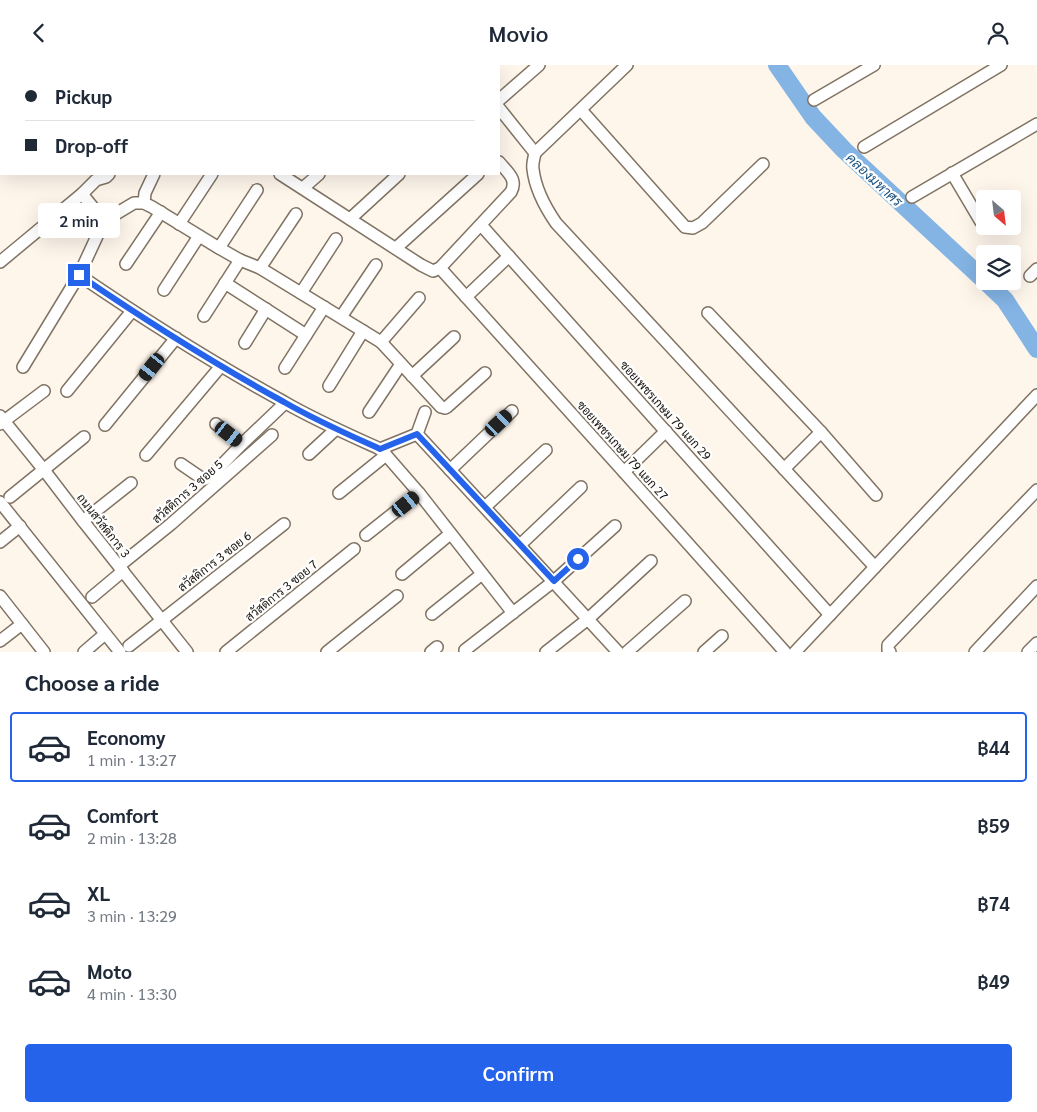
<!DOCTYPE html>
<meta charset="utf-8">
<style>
:root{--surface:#fff;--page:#f6f6f7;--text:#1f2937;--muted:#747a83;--line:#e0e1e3;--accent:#2563eb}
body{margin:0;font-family:Georgia,Sarabun,serif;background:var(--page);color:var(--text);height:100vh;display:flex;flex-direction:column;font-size:19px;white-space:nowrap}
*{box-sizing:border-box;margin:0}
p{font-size:16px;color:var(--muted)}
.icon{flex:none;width:28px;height:28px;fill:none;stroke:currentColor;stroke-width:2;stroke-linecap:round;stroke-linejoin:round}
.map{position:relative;height:587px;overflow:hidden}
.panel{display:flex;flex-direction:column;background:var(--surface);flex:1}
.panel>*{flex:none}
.top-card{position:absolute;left:0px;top:0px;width:500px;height:110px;box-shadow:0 5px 20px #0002;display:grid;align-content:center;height:110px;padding:0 25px;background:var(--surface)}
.needle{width:32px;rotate:152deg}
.tools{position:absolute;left:976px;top:125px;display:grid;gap:10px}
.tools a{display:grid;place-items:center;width:45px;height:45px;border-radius:5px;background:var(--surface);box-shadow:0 5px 20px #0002;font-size:25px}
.end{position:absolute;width:22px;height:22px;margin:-11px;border:6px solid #2563eb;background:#fff;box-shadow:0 0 0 2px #fff}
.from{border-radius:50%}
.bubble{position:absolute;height:35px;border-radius:5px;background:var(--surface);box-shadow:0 5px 20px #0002;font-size:16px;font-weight:600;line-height:35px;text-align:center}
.car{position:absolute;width:15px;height:30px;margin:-15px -8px;border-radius:6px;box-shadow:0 0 4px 1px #0007;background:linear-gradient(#222 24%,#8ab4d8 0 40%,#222 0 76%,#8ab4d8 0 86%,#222 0)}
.top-card b{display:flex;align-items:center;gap:18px;height:48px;font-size:19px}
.top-card b+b{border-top:1px solid var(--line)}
.top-card i{width:12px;height:12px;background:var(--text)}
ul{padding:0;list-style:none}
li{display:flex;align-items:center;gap:15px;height:70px;margin:0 10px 8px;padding:0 15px;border:2px solid transparent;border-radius:5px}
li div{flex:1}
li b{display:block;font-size:19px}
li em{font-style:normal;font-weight:600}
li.selected{border-color:var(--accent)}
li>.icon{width:45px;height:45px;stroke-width:1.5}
h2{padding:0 25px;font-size:22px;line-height:60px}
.cta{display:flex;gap:10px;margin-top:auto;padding:10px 25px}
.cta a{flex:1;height:58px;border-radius:5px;background:var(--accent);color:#fff;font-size:20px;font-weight:600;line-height:58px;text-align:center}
header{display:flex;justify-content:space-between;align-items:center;height:65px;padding:0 25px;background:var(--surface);font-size:22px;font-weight:600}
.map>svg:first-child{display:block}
</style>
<header><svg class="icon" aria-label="back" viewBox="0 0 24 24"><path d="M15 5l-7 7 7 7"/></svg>Movio<svg class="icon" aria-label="person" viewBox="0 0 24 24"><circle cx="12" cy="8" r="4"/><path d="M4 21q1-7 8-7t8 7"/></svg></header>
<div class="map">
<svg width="1037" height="587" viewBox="0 0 1037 587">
<rect width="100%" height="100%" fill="#fef6eb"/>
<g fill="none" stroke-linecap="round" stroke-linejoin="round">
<g stroke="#83b4e4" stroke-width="18">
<path d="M777 0 813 52 844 85 985 216"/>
<path d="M985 216 1005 235 1037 284"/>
</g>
<defs>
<g id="minor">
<path d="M80 0 82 1"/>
<path d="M419 0 420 1"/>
<path d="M465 0 466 1"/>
<path d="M127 1 129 0"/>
<path d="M224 1 225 0"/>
<path d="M277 1 278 0"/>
<path d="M358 1 359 0"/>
<path d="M499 35 539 0"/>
<path d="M814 35 874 0"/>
<path d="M499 43 535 88C534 93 532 99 533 104 535 123 545 142 556 158L875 502"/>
<path d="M581 45 685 162 693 163 702 158 763 99"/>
<path d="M0 62 1 61"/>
<path d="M864 82 1001 0"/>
<path d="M535 88 627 0"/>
<path d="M952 108 981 157"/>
<path d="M280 109 421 200 433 206 440 203 511 127C518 114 507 107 499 97"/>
<path d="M303 123 319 109"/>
<path d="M82 129 104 156 134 138H144L152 142 219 183 240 195 260 203 381 277 441 342 445 343 447 342 485 308"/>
<path d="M912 132 1037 59"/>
<path d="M144 138 145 128 154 109"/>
<path d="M350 154 399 109"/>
<path d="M104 156 79 210C145 255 213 298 284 337 315 355 347 369 380 384L417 369 425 347"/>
<path d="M179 159 212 109"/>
<path d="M481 160 830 550"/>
<path d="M219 183 257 125"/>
<path d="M396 183 478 109"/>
<path d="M0 197 82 129 96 115 106 112 109 109"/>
<path d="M126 199 161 147"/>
<path d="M260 203 296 149"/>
<path d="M440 203 624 407 785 587"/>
<path d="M1030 211 1037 204"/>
<path d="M225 218 306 270"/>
<path d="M164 225 199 171"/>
<path d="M301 228 336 174"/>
<path d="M466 232 509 191"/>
<path d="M708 248 821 367 876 430"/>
<path d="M204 251 240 195"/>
<path d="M341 252 376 200"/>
<path d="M381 277 419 233"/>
<path d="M245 278 266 244"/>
<path d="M23 302 79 210"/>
<path d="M285 303 324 242"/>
<path d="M412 311 454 272"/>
<path d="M329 321 363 266"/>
<path d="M67 326 132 246"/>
<path d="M369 347 401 299"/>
<path d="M0 351 44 405 83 456 187 587"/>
<path d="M0 359 44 326"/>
<path d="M216 359 242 379"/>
<path d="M105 360 176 273"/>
<path d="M417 369 618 587"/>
<path d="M380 384 386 390 419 428 513 548"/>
<path d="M309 389 336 364"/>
<path d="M146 390 221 301"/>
<path d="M181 399 200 412 205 414 211 411 242 379 285 338"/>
<path d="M784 404 821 367"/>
<path d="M450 405 512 346"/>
<path d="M624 407 666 366"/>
<path d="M339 428 386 390"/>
<path d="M10 432 84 372"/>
<path d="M0 437 120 587"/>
<path d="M485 442 546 385"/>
<path d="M83 456 131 418"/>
<path d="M366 470 419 428"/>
<path d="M0 477 20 461"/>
<path d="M520 480 581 422"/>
<path d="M119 501 171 459 272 370"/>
<path d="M402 509 450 469"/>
<path d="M0 531 44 587"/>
<path d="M92 532 123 506"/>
<path d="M432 549 482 509"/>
<path d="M0 576 22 559"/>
<path d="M129 581 284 459"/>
<path d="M465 585 554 516 615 461"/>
<path d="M84 587 105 569"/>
<path d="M226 587 354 484"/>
<path d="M327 587 397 531"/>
<path d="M431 587 437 582"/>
<path d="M546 587 588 554 651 496"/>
<path d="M627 587 685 536"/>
<path d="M704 587 722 571"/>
<path d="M795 587 1037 330"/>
<path d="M890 587 888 585V580L1037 425"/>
<path d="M975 587 1037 521"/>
<path d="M1028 587 1037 578"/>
</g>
</defs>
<use href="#minor" stroke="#807363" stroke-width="14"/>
<use href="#minor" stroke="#fff" stroke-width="11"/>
</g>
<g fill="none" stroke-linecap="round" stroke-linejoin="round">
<path stroke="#2563eb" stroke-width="6" d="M79 210C145 255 213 298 284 337 315 355 347 369 380 384L417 369 554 516 578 494"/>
</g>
<g text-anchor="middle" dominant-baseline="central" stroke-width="4.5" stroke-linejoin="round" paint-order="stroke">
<g font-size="12" fill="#19140e" stroke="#fff">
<text transform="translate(666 345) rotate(48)">ซอยเพชรเกษม 79 แยก 29</text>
<text transform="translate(623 385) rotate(48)">ซอยเพชรเกษม 79 แยก 27</text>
<text transform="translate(187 426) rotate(-41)">สวัสดิการ 3 ซอย 5</text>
<text transform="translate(104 460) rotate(52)">ถนนสวัสดิการ 3</text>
<text transform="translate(214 496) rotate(-38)">สวัสดิการ 3 ซอย 6</text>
<text transform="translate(281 525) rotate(-39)">สวัสดิการ 3 ซอย 7</text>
</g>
<g font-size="14" font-style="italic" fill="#1b507d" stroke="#fff">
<text transform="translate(875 114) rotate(43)">คลองมหาศร</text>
</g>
</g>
</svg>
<div class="tools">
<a><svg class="needle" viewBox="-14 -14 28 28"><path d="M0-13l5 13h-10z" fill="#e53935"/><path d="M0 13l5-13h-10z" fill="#747a83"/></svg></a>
<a><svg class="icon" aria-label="layers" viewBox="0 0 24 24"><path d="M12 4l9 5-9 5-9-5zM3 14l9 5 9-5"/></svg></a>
</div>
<i class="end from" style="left:578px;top:494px"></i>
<i class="end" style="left:79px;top:210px"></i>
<div class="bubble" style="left:38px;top:138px;width:82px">2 min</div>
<i class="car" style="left:152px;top:302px;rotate:219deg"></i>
<i class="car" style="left:499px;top:358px;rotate:47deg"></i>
<i class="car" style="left:229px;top:369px;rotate:128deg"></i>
<i class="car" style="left:406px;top:439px;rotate:51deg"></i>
<div class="top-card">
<b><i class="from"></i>Pickup</b>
<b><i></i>Drop-off</b>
</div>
</div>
<section class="panel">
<h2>Choose a ride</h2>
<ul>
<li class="selected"><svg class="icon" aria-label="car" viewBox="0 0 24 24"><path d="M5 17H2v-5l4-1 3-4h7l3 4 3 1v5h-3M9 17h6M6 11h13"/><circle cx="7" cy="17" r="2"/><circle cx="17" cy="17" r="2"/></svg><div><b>Economy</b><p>1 min · 13:27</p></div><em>฿44</em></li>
<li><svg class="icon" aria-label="car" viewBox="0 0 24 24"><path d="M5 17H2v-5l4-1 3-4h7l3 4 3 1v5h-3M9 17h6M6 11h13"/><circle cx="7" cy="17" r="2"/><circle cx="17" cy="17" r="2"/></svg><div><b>Comfort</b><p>2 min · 13:28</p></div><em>฿59</em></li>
<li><svg class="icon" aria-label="car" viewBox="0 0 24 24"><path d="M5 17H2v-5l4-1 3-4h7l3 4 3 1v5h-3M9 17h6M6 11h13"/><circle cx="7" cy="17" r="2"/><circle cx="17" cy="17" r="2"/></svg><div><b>XL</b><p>3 min · 13:29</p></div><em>฿74</em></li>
<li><svg class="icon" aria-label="car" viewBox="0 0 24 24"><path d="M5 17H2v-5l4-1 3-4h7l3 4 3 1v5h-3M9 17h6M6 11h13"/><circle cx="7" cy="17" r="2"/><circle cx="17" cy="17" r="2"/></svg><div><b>Moto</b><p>4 min · 13:30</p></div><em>฿49</em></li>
</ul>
<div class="cta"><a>Confirm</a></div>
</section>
